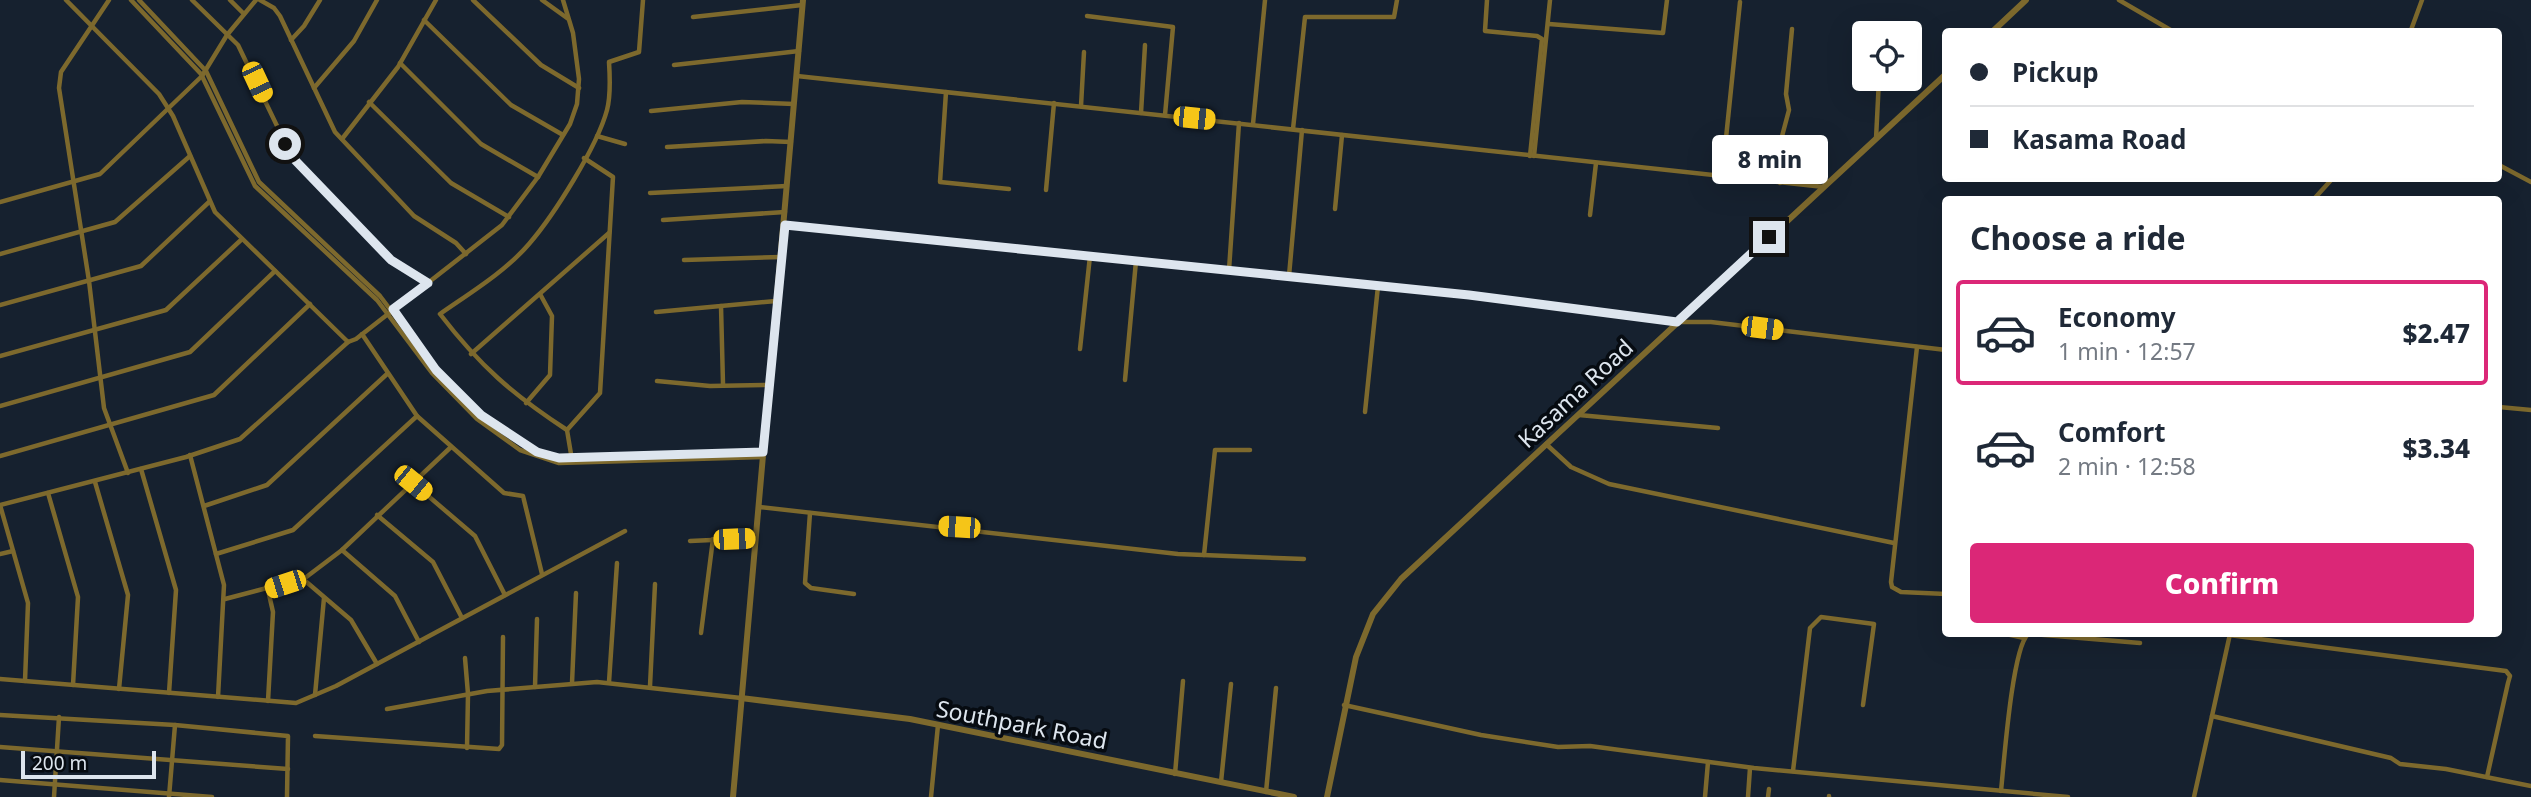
<!DOCTYPE html>
<meta charset="utf-8">
<style>
:root{--surface:#fff;--page:#f6f6f7;--text:#1f2937;--muted:#747a83;--line:#e0e1e3;--accent:#db2777}
body{margin:0;font-family:"Noto Sans",sans-serif;background:var(--page);color:var(--text);height:100vh;display:flex;flex-direction:column;font-size:26px;white-space:nowrap}
*{box-sizing:border-box;margin:0}
p{font-size:23px;color:var(--muted)}
.icon{flex:none;width:38px;height:38px;fill:none;stroke:currentColor;stroke-width:2;stroke-linecap:round;stroke-linejoin:round}
.map{position:relative;flex:1;overflow:hidden}
.drawer{position:absolute;left:1942px;top:196px;width:560px;height:441px;display:flex;flex-direction:column;background:var(--surface);border-radius:7px;box-shadow:0 7px 28px #0002}
.drawer>*{flex:none}
.top-card{position:absolute;left:1942px;top:28px;width:560px;height:154px;border-radius:7px;box-shadow:0 7px 28px #0002;display:grid;align-content:center;height:154px;padding:0 28px;background:var(--surface)}
.buttons{position:absolute;left:1852px;top:21px;display:grid;gap:14px}
.buttons a{display:grid;place-items:center;width:70px;height:70px;border-radius:7px;background:var(--surface);box-shadow:0 7px 28px #0002;font-size:35px}
.scale{position:absolute;left:21px;bottom:18px;width:135px;box-sizing:border-box;padding-left:7px;border:4px solid #dde5ee;border-top:0;font-size:19px;line-height:24px;white-space:nowrap;color:#dde5ee;-webkit-text-stroke:5px #060b11;paint-order:stroke}
.end{position:absolute;width:32px;height:32px;margin:-16px;border:9px solid #dde5ee;background:#111;box-shadow:0 0 0 4px #111}
.from{border-radius:50%}
.bubble{position:absolute;height:49px;border-radius:7px;background:var(--surface);box-shadow:0 7px 28px #0002;font-size:23px;font-weight:800;line-height:49px;text-align:center}
.car{position:absolute;width:21px;height:42px;margin:-21px -10px;border-radius:9px;box-shadow:0 0 5px 2px #0007;background:linear-gradient(#f5c518 24%,#345 0 40%,#f5c518 0 76%,#345 0 86%,#f5c518 0)}
.top-card b{display:flex;align-items:center;gap:24px;height:66px;font-size:26px}
.top-card b+b{border-top:2px solid var(--line)}
.top-card i{width:18px;height:18px;background:var(--text)}
ul{padding:0;list-style:none}
li{display:flex;align-items:center;gap:21px;height:105px;margin:0 14px 10px;padding:0 14px;border:4px solid transparent;border-radius:7px}
li div{flex:1}
li b{display:block;font-size:26px}
li em{font-style:normal;font-weight:800}
li.on{border-color:var(--accent)}
li>.icon{width:63px;height:63px;stroke-width:1.5}
h2{padding:0 28px;font-size:32px;line-height:84px}
.cta{display:flex;gap:14px;margin-top:auto;padding:14px 28px}
.cta a{flex:1;height:80px;border-radius:7px;background:var(--accent);color:#fff;font-size:28px;font-weight:800;line-height:80px;text-align:center}
.map>svg:first-child{display:block}
</style>
<div class="map">
<svg width="2531" height="797" viewBox="0 0 2531 797">
<rect width="100%" height="100%" fill="#16212f"/>
<g fill="none" stroke-linecap="round" stroke-linejoin="round">
<g stroke="#7d692d" stroke-width="4.5">
<path d="M66 0 159 94 173 116 215 212 348 342 356 339 502 225 538 177 570 124 577 104 579 79 573 33 563 0"/>
<path d="M109 0 61 72 59 88 89 281 104 408 128 473"/>
<path d="M131 0 201 74 255 186 377 300 432 373 477 419 520 450 559 463 763 457"/>
<path d="M139 0 206 71 259 182 380 296 436 370 481 415 523 445 559 458 763 452"/>
<path d="M192 0 238 45 292 157 391 260 428 283"/>
<path d="M230 0 244 14"/>
<path d="M260 0 274 8 280 16 335 132 414 216 456 243 466 254"/>
<path d="M473 0 541 65 579 88"/>
<path d="M542 0 567 18"/>
<path d="M1487 0 1485 31 1537 36 1542 39 1530 156"/>
<path d="M2119 0 2174 32"/>
<path d="M1087 16 1173 27 1165 115"/>
<path d="M693 17 802 5"/>
<path d="M424 20 511 105 563 135"/>
<path d="M1549 24 1663 33 1667 0"/>
<path d="M2411 30 2422 0"/>
<path d="M291 40 304 26 320 0"/>
<path d="M400 63 481 144 538 177"/>
<path d="M674 65 799 51"/>
<path d="M797 76 1824 187"/>
<path d="M314 88 354 41 377 0"/>
<path d="M946 92 940 182 1009 189"/>
<path d="M369 102 451 183 509 217"/>
<path d="M1081 106 1084 52"/>
<path d="M651 111 742 102 794 104"/>
<path d="M1141 113 1145 45"/>
<path d="M1253 124 1265 0"/>
<path d="M1293 129 1305 17H1394L1397 0"/>
<path d="M597 136 625 144"/>
<path d="M342 139 398 67 436 0"/>
<path d="M1876 139 1879 79"/>
<path d="M667 147 766 141 791 142"/>
<path d="M1534 156 1550 0"/>
<path d="M2499 165 2531 182"/>
<path d="M1722 177 1740 2"/>
<path d="M1780 183 1781 140 1789 110 1786 94 1792 29"/>
<path d="M1046 190 1054 103"/>
<path d="M650 193 787 186"/>
<path d="M2313 200 2333 178"/>
<path d="M0 202 100 174 202 76 227 35 256 0"/>
<path d="M1335 209 1342 135"/>
<path d="M1590 215 1596 163"/>
<path d="M663 220 785 212"/>
<path d="M785 225 1469 295 1677 322H1711L1946 350"/>
<path d="M0 254 115 222 190 156"/>
<path d="M684 260 781 257"/>
<path d="M1229 270 1239 123"/>
<path d="M1289 276 1302 130"/>
<path d="M0 305 141 266 209 202"/>
<path d="M721 306 723 384"/>
<path d="M656 312 776 301"/>
<path d="M362 334 417 416 504 493 523 496 542 574"/>
<path d="M1917 347 1891 582 1892 587 1901 592 1946 594"/>
<path d="M1080 349 1090 256"/>
<path d="M471 354 609 233"/>
<path d="M0 356 166 310 242 239"/>
<path d="M1125 380 1136 261"/>
<path d="M657 381 710 386 769 385"/>
<path d="M526 403 550 375 552 316 540 294"/>
<path d="M0 406 190 352 275 271"/>
<path d="M2499 407 2531 410"/>
<path d="M1365 412 1378 286"/>
<path d="M1579 415 1718 428"/>
<path d="M567 430C512 394 480 366 440 314 470 293 505 272 529 244 554 215 597 147 607 110 611 95 610 77 609 62L639 52 643 0"/>
<path d="M1546 444 1571 467 1609 484 1894 543"/>
<path d="M190 455 224 585 218 697"/>
<path d="M0 456 214 395 310 304"/>
<path d="M572 460 567 430 600 393 613 177 584 158"/>
<path d="M141 469 176 590 169 693"/>
<path d="M95 482 128 595 119 689"/>
<path d="M413 483 475 536 505 595"/>
<path d="M48 493 78 597 73 685"/>
<path d="M204 506 267 485 387 374"/>
<path d="M759 507 1178 554 1304 559"/>
<path d="M810 513 805 583 811 588 854 594"/>
<path d="M377 515 433 562 462 618"/>
<path d="M690 541 755 538"/>
<path d="M342 550 395 596 419 642"/>
<path d="M0 554 13 551"/>
<path d="M216 554 293 530 417 416"/>
<path d="M1204 555 1215 450H1250"/>
<path d="M303 579 351 620 377 664"/>
<path d="M225 599 305 578 342 550 451 447"/>
<path d="M701 633 713 539"/>
<path d="M2006 634 2024 638"/>
<path d="M2032 634 2140 643"/>
<path d="M2230 634 2212 716 2391 758 2400 764 2446 769 2531 786"/>
<path d="M2229 635 2506 671 2510 676 2508 683 2487 777"/>
<path d="M465 658 468 694 467 748"/>
<path d="M0 679 296 703 336 686 625 531"/>
<path d="M25 681 28 603 0 505 186 457 240 439 348 342"/>
<path d="M609 682 617 563"/>
<path d="M572 683 576 593"/>
<path d="M650 686 655 584"/>
<path d="M535 687 537 619"/>
<path d="M315 695 324 598"/>
<path d="M268 701 273 612 268 590"/>
<path d="M1344 705 1481 735 1558 747 1590 746 1754 768 2068 797"/>
<path d="M387 709 487 691 597 682 741 698"/>
<path d="M0 715 175 725 288 736 287 797"/>
<path d="M315 736 499 749 502 745 503 637"/>
<path d="M0 747 288 769"/>
<path d="M1793 771 1810 628 1821 617 1874 624 1863 705"/>
<path d="M1175 774 1183 681"/>
<path d="M0 780 212 797"/>
<path d="M1221 782 1231 684"/>
<path d="M2001 791C2004 763 2012 649 2028 634"/>
<path d="M1266 792 1276 688"/>
<path d="M54 797 59 717"/>
<path d="M169 797 175 725"/>
<path d="M931 797 938 725"/>
<path d="M1705 797 1708 762"/>
<path d="M1748 797 1750 768"/>
<path d="M1768 797 1769 789"/>
<path d="M1829 797V796"/>
<path d="M2194 797 2212 716"/>
</g>
<g stroke="#7d692d" stroke-width="6">
<path d="M1992 32 2026 0"/>
<path d="M741 698 910 719 1294 797"/>
<path d="M733 797 803 0"/>
<path d="M1327 797 1356 657 1373 614 1401 579 1946 74"/>
</g>
</g>
<g fill="none" stroke-linecap="round" stroke-linejoin="round">
<path stroke="#dde5ee" stroke-width="9" d="M285 144 292 157 391 260 428 283 393 309 436 370 481 415 537 452 559 458 763 452 785 225 1469 295 1677 322 1769 237"/>
</g>
<g text-anchor="middle" dominant-baseline="central" stroke-width="7" stroke-linejoin="round" paint-order="stroke">
<g font-size="23" fill="#dde5ee" stroke="#060b11">
<text transform="translate(1575 393) rotate(-43)">Kasama Road</text>
<text transform="translate(1022 724) rotate(11)">Southpark Road</text>
</g>
</g>
</svg>
<div class="buttons">
<a><svg class="icon" aria-label="locate" viewBox="0 0 24 24"><circle cx="12" cy="12" r="6"/><path d="M12 2v4M12 18v4M2 12h4M18 12h4"/></svg></a>
</div>
<div class="scale">200 m</div>
<i class="end from" style="left:285px;top:144px"></i>
<i class="end" style="left:1769px;top:237px"></i>
<div class="bubble" style="left:1712px;top:135px;width:116px">8 min</div>
<i class="car" style="left:257px;top:82px;rotate:155deg"></i>
<i class="car" style="left:1194px;top:118px;rotate:96deg"></i>
<i class="car" style="left:1762px;top:328px;rotate:97deg"></i>
<i class="car" style="left:413px;top:483px;rotate:129deg"></i>
<i class="car" style="left:959px;top:527px;rotate:274deg"></i>
<i class="car" style="left:734px;top:539px;rotate:88deg"></i>
<i class="car" style="left:285px;top:584px;rotate:252deg"></i>
<div class="top-card">
<b><i class="from"></i>Pickup</b>
<b><i></i>Kasama Road</b>
</div>
<section class="drawer">
<h2>Choose a ride</h2>
<ul>
<li class="on"><svg class="icon" aria-label="car" viewBox="0 0 24 24"><path d="M5 17H2v-5l4-1 3-4h7l3 4 3 1v5h-3M9 17h6M6 11h13"/><circle cx="7" cy="17" r="2"/><circle cx="17" cy="17" r="2"/></svg><div><b>Economy</b><p>1 min · 12:57</p></div><em>$2.47</em></li>
<li><svg class="icon" aria-label="car" viewBox="0 0 24 24"><path d="M5 17H2v-5l4-1 3-4h7l3 4 3 1v5h-3M9 17h6M6 11h13"/><circle cx="7" cy="17" r="2"/><circle cx="17" cy="17" r="2"/></svg><div><b>Comfort</b><p>2 min · 12:58</p></div><em>$3.34</em></li>
</ul>
<div class="cta"><a>Confirm</a></div>
</section>
</div>
